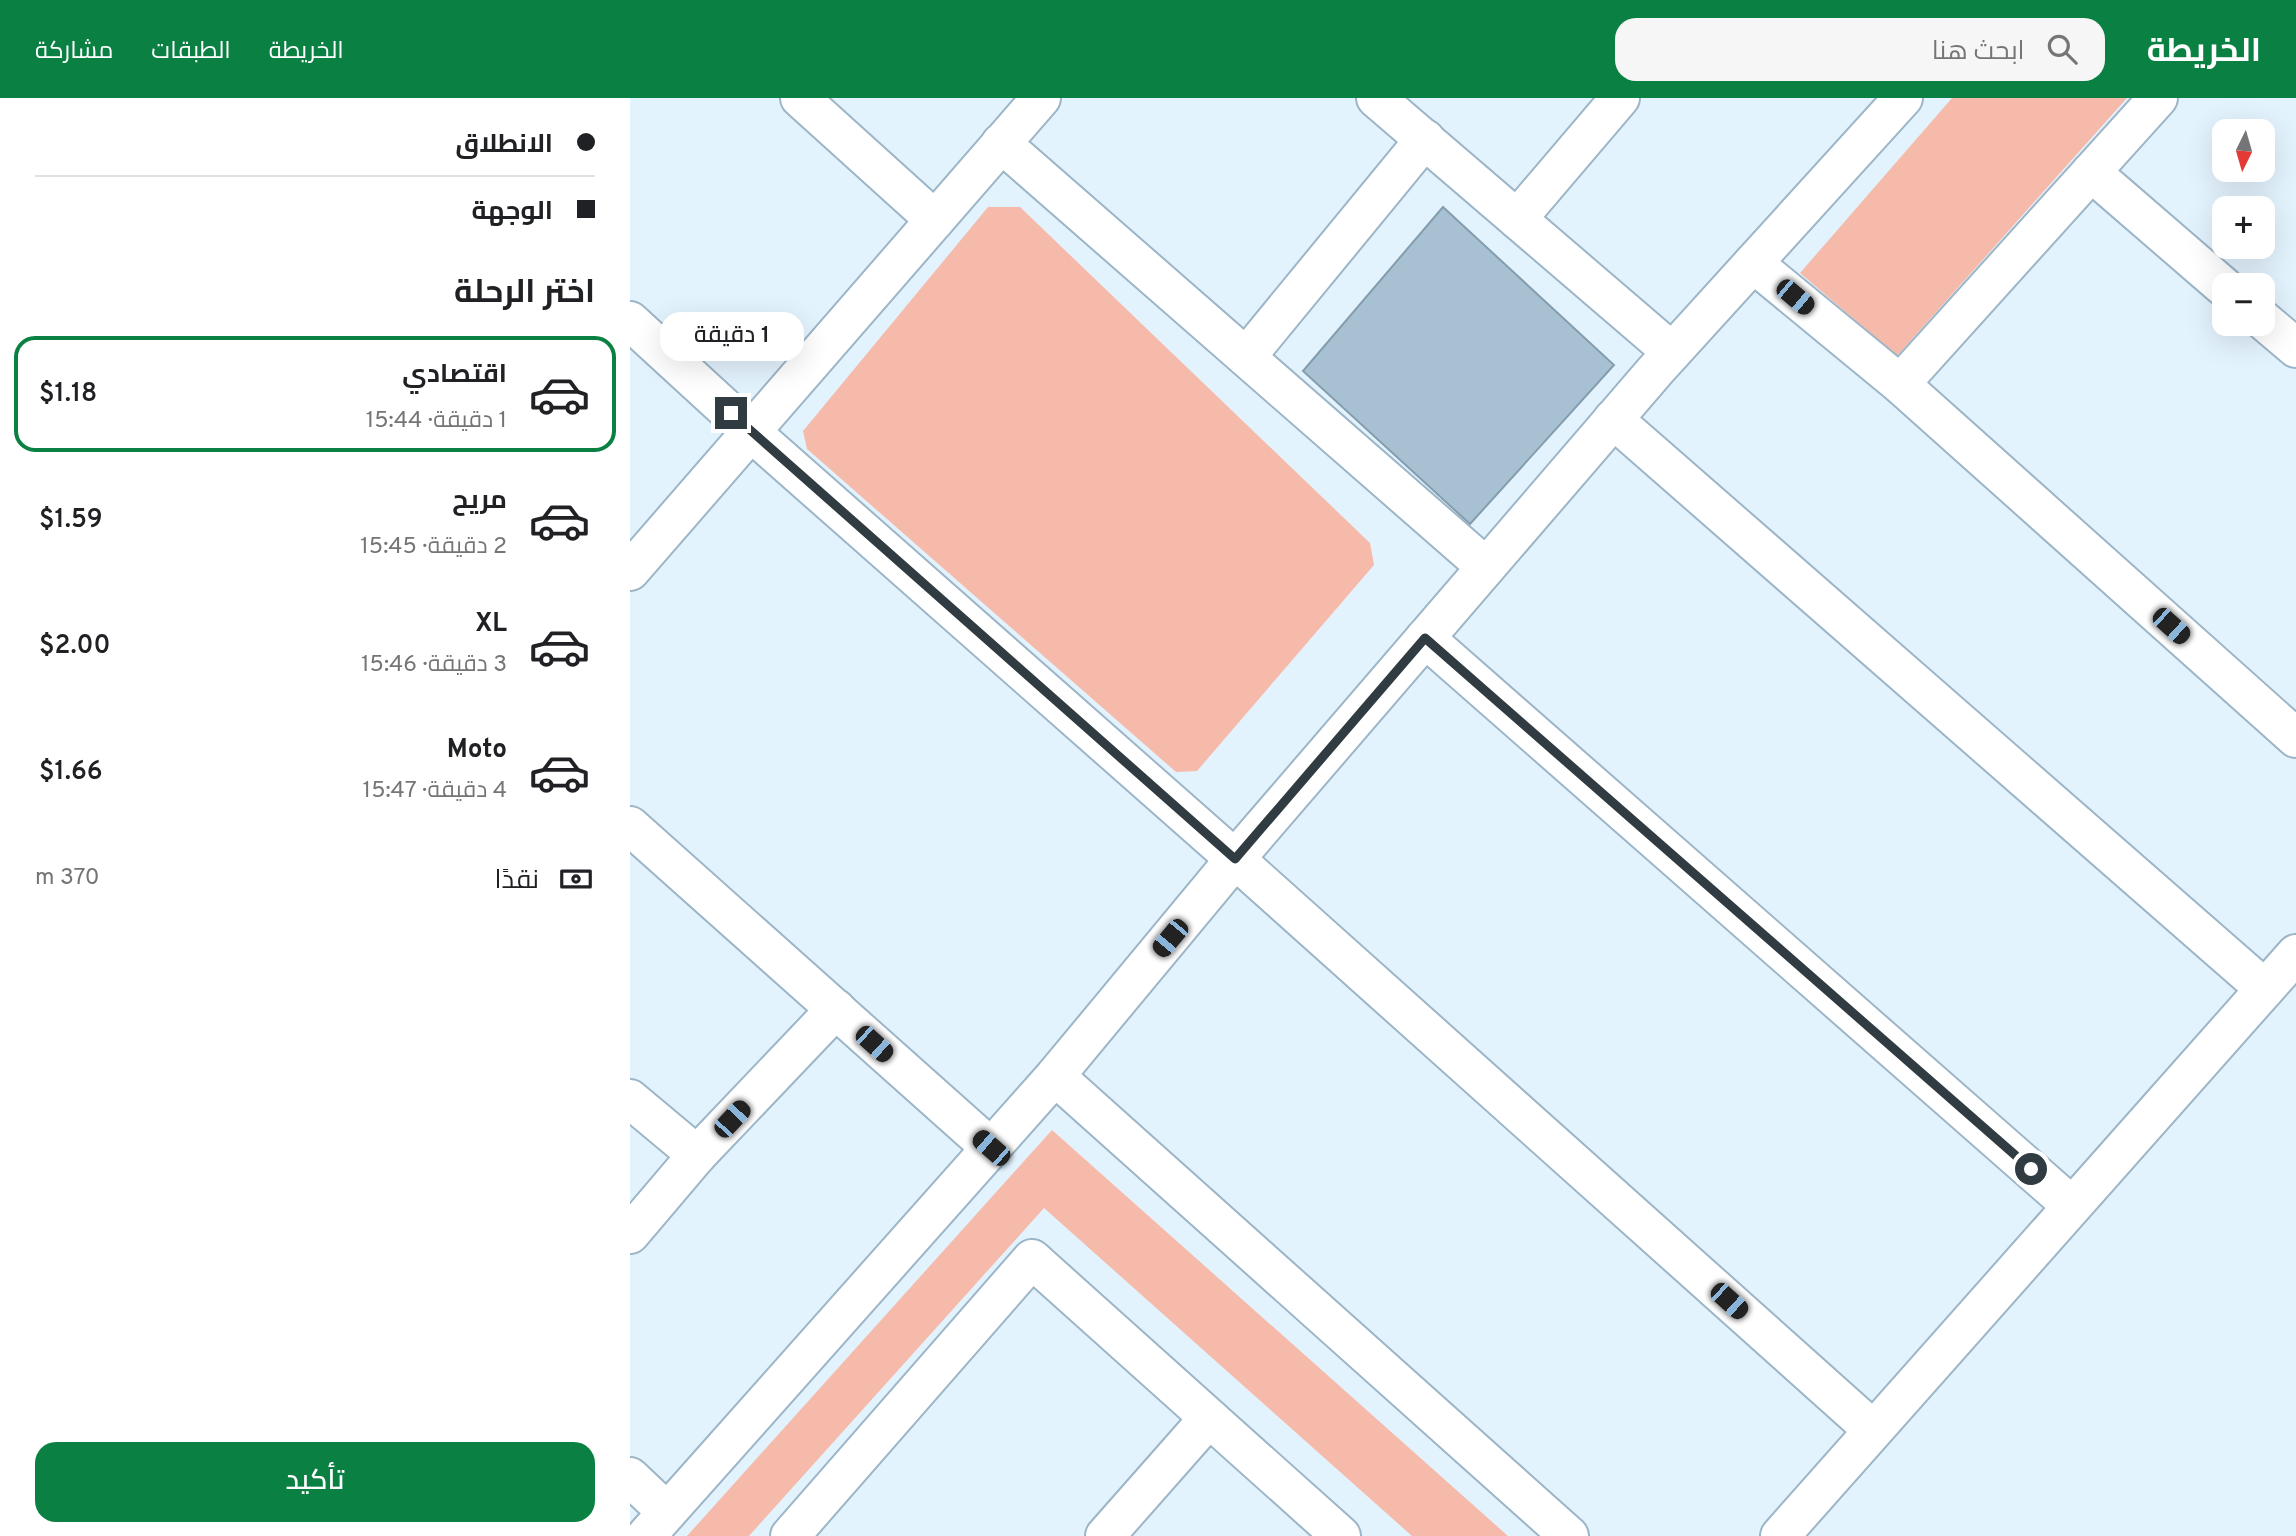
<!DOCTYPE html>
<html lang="ar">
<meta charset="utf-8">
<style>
:root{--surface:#fff;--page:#f6f6f6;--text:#202124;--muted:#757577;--line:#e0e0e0;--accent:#0b8043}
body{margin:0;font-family:Overpass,Cairo,sans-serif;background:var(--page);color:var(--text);direction:rtl;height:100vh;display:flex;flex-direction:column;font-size:26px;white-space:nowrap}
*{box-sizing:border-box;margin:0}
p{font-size:23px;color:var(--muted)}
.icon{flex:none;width:38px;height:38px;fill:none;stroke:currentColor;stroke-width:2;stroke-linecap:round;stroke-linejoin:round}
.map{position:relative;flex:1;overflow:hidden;direction:ltr}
.panel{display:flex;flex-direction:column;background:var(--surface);width:630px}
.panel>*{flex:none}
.top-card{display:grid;align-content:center;height:154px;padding:0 35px;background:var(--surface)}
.needle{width:46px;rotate:185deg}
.controls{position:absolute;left:1582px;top:21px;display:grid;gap:14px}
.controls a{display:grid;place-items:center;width:63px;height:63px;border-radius:14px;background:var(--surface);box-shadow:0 7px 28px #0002;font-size:35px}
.end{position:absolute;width:32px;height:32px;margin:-16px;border:9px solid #303b42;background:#fff;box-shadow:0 0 0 4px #fff}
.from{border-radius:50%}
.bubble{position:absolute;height:49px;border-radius:21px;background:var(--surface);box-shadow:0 7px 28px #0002;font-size:23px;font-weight:600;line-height:49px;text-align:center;direction:rtl}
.car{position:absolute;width:21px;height:42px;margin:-21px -10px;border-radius:9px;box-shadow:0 0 5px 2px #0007;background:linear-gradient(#222 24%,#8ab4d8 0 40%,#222 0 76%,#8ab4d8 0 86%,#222 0)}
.top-card b{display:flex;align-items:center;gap:24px;height:66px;font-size:26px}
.top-card b+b{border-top:2px solid var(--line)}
.top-card i{width:18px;height:18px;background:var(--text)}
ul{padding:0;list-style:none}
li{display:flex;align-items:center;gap:21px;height:116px;margin:0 14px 10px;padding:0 21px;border:4px solid transparent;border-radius:21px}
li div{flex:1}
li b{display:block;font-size:26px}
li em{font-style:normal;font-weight:600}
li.on{border-color:var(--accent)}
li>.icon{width:63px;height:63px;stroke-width:1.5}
h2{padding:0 35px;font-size:32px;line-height:84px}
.pay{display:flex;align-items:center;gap:18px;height:77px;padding:0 35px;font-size:26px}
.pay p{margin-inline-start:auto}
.action{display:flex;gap:14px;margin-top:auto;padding:14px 35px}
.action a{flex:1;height:80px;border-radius:21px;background:var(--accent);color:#fff;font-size:28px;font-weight:600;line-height:80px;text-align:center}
header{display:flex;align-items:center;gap:42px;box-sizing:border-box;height:98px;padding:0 35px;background:var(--accent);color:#fff}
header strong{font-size:33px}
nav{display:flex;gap:38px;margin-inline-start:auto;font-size:24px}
.search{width:490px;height:63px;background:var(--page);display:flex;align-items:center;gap:18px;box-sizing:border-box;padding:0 24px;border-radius:21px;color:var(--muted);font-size:26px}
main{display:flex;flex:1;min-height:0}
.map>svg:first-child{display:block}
</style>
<header>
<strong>الخريطة</strong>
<div class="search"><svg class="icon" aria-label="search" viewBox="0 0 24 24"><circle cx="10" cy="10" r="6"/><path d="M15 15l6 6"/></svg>ابحث هنا</div>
<nav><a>الخريطة</a><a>الطبقات</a><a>مشاركة</a></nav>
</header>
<main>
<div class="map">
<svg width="1666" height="1438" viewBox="0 0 1666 1438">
<rect width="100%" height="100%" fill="#e3f3fe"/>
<g fill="#f6baab">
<path d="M1322 0H1497L1267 258 1170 175Z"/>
<path d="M358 109H390L740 445 744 467 567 673 546 674 177 351 173 333Z"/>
<path d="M422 1032 878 1438H782L414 1110 119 1438H57Z"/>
</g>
<path fill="#a7c1d2" stroke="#849dae" stroke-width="2" d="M813 109 984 267 840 426 673 273Z"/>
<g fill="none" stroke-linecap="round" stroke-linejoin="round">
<defs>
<g id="minor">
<path d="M170 0 305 122"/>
<path d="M746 0 1042 254"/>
<path d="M371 45 856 469"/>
<path d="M1461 74 1594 189"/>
<path d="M887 121 990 0"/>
<path d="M1123 165 1270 286 1666 640"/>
<path d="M1633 222 1666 250"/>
<path d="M0 223 121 334 605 761 1243 1332"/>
<path d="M616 259 795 41"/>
<path d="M1270 286 1528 0"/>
<path d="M983 321 1635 891"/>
<path d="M795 540 1442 1108"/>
<path d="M0 728 361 1050"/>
<path d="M425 978 939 1438"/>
<path d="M0 1001 67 1057 0 1136"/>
<path d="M67 1057 206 911"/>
<path d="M0 1379 37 1414"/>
<path d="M16 1438 425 978 605 761 1025 273 1273 0"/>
<path d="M160 1438 402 1161 711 1438"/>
<path d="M475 1438 579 1320"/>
</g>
<g id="tertiary">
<path d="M0 473 411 0"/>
<path d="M1150 1438 1666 856"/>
</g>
</defs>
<use href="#minor" stroke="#9cb5c7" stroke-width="42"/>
<use href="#tertiary" stroke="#9cb5c7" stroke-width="42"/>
<use href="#minor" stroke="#fff" stroke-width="38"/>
<use href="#tertiary" stroke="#fff" stroke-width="38"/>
</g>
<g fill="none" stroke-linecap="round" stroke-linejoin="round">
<path stroke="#303b42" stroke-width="9" d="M101 315 605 761 795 540 1401 1071"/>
</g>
</svg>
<div class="controls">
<a><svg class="needle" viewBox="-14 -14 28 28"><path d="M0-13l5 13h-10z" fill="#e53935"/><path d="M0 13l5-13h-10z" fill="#757577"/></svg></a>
<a>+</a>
<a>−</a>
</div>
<i class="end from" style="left:1401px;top:1071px"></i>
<i class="end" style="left:101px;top:315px"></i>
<div class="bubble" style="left:30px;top:214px;width:144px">1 دقيقة</div>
<i class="car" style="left:1165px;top:199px;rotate:130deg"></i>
<i class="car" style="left:1541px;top:528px;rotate:132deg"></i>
<i class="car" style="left:540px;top:840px;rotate:220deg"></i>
<i class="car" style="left:244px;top:946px;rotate:132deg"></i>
<i class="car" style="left:102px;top:1021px;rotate:43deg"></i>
<i class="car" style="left:361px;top:1050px;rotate:311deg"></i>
<i class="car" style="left:1099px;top:1203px;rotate:132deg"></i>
</div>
<section class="panel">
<div class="top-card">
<b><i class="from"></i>الانطلاق</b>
<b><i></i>الوجهة</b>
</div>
<h2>اختر الرحلة</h2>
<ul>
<li class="on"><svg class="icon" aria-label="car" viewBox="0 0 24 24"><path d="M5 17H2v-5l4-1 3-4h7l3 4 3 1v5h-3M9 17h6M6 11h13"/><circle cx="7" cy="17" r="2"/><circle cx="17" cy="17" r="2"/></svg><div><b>اقتصادي</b><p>1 دقيقة · 15:44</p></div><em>$1.18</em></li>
<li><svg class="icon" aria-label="car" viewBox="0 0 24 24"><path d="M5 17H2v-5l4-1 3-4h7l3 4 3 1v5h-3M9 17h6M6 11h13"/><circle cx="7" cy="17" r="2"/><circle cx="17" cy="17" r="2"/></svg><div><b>مريح</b><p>2 دقيقة · 15:45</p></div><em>$1.59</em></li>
<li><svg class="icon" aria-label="car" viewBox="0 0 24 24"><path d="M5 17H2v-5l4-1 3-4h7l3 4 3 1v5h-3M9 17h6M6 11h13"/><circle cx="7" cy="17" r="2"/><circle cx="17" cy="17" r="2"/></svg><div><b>XL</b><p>3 دقيقة · 15:46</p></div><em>$2.00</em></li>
<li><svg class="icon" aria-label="car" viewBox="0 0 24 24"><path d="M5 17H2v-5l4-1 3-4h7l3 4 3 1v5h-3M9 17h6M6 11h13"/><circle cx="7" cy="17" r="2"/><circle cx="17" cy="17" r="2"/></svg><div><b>Moto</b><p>4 دقيقة · 15:47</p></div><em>$1.66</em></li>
</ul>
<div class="pay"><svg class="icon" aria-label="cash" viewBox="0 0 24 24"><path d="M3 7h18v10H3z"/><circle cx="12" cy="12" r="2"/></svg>نقدًا<p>370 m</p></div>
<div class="action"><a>تأكيد</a></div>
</section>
</main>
